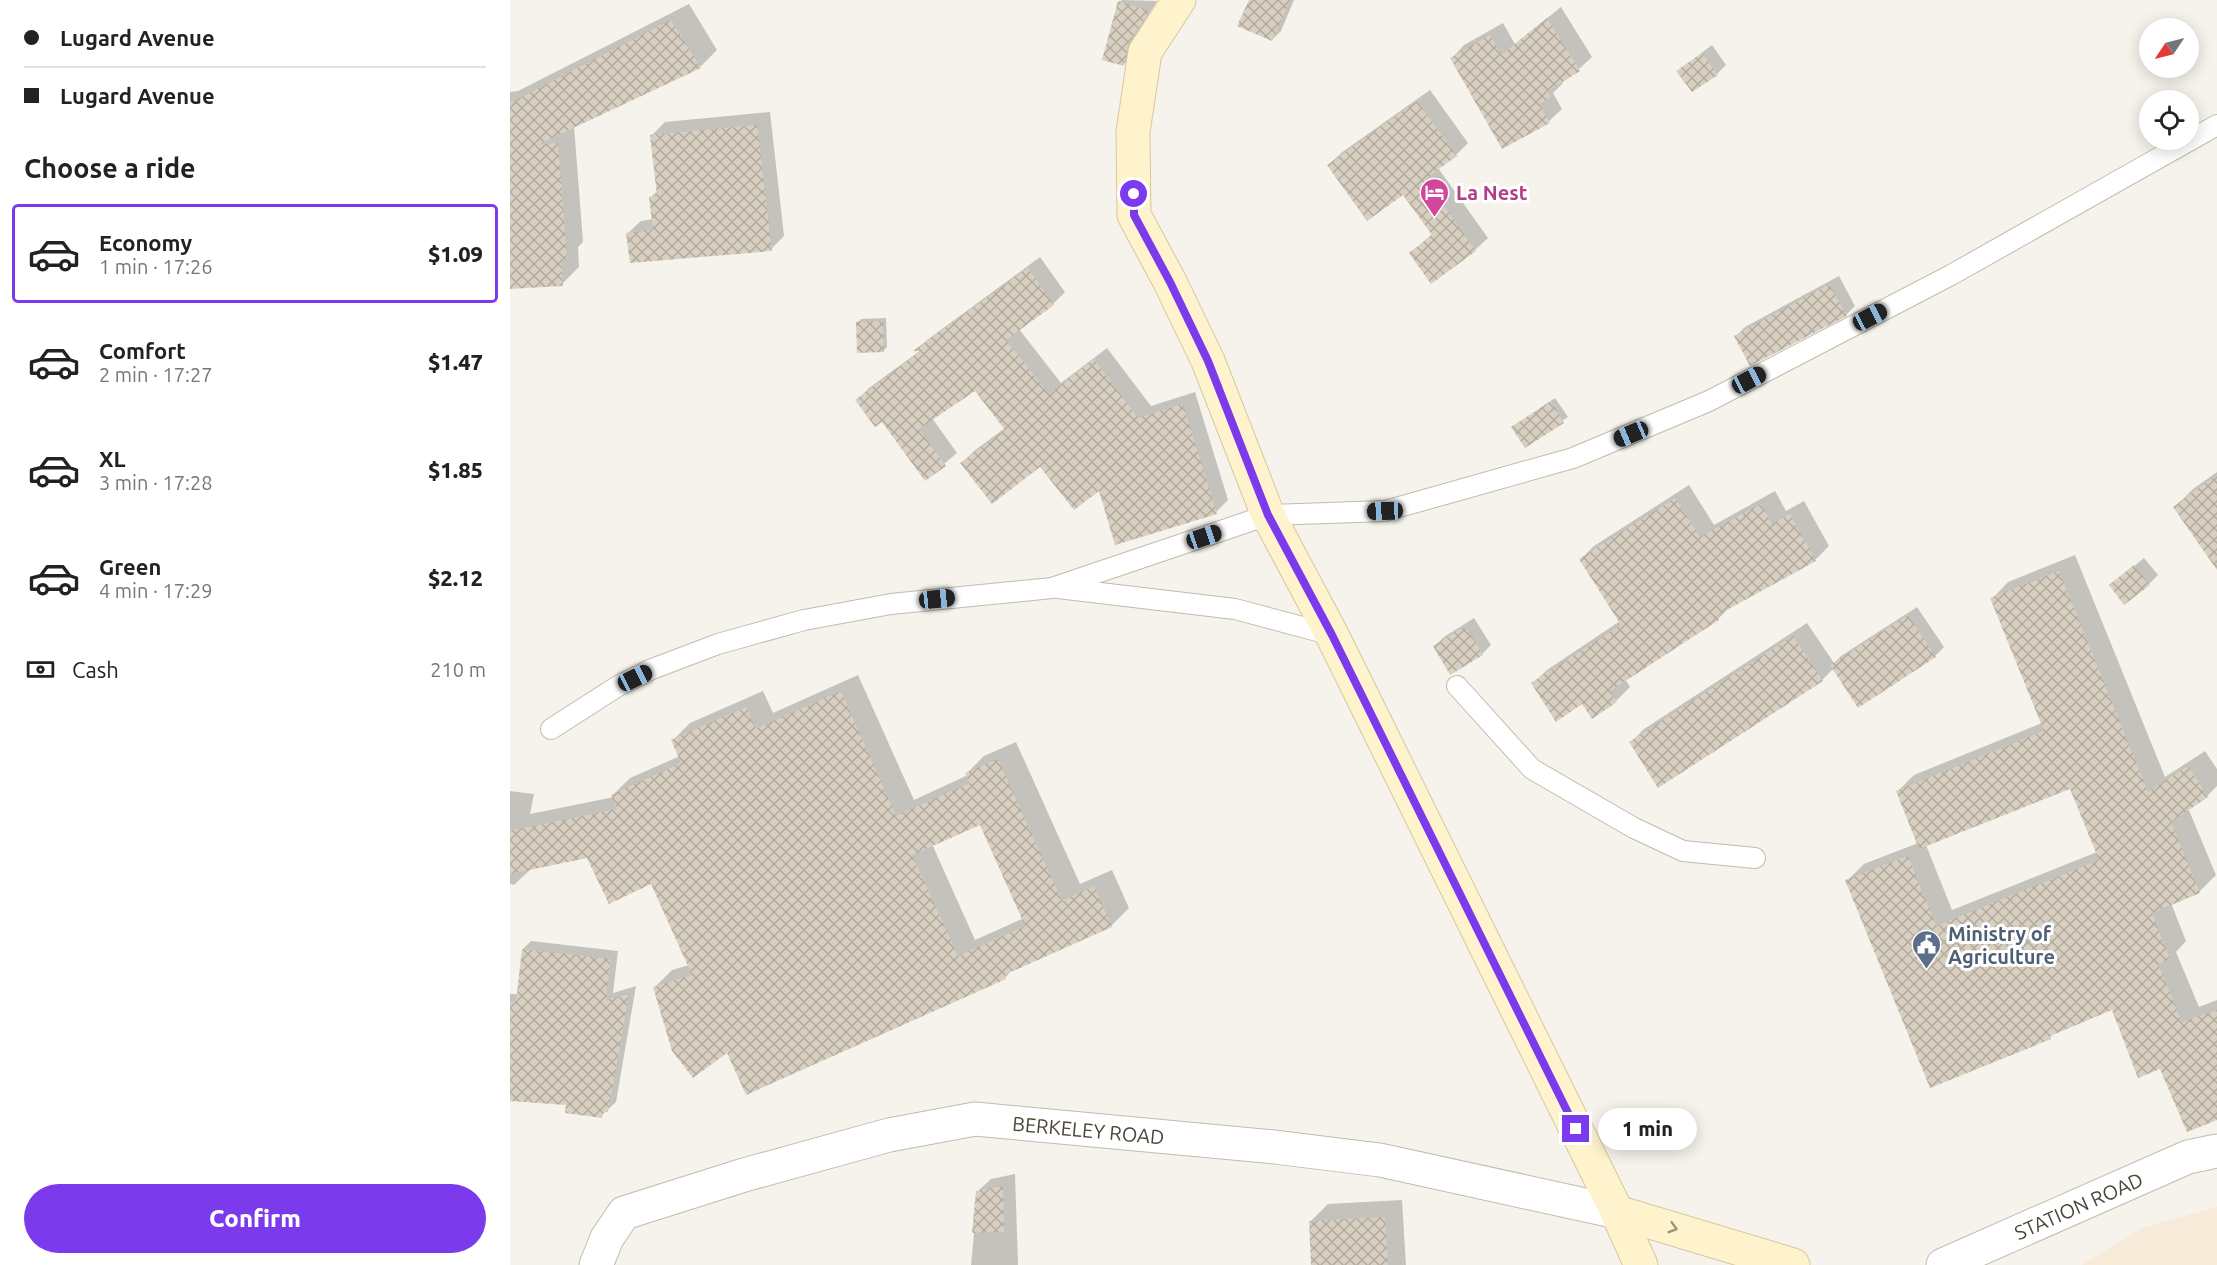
<!DOCTYPE html>
<meta charset="utf-8">
<style>
:root{--surface:#fff;--page:#f2f2f2;--text:#222;--muted:#767676;--line:#e0e0e0;--accent:#7c3aed}
body{margin:0;font-family:Ubuntu,sans-serif;background:var(--page);color:var(--text);height:100vh;display:flex;flex-direction:column;font-size:22px;white-space:nowrap}
*{box-sizing:border-box;margin:0}
p{font-size:20px;color:var(--muted)}
.icon{flex:none;width:33px;height:33px;fill:none;stroke:currentColor;stroke-width:2;stroke-linecap:round;stroke-linejoin:round}
.map{position:relative;flex:1;overflow:hidden}
.details{display:flex;flex-direction:column;background:var(--surface);width:510px}
.details>*{flex:none}
.guide{display:grid;align-content:center;height:132px;padding:0 24px;background:var(--surface)}
.needle{width:39px;rotate:235deg}
.fabs{position:absolute;left:1629px;top:18px;display:grid;gap:12px}
.fabs a{display:grid;place-items:center;width:60px;height:60px;border-radius:50%;background:var(--surface);box-shadow:0 3px 15px #0003;font-size:30px}
.end{position:absolute;width:27px;height:27px;margin:-14px;border:8px solid #7c3aed;background:#fff;box-shadow:0 0 0 3px #fff}
.from{border-radius:50%}
.bubble{position:absolute;height:42px;border-radius:21px;background:var(--surface);box-shadow:0 3px 15px #0003;font-size:20px;font-weight:800;line-height:42px;text-align:center}
.car{position:absolute;width:18px;height:36px;margin:-18px -9px;border-radius:8px;box-shadow:0 0 4px 2px #0007;background:linear-gradient(#222 24%,#8ab4d8 0 40%,#222 0 76%,#8ab4d8 0 86%,#222 0)}
.guide b{display:flex;align-items:center;gap:21px;height:57px;font-size:22px}
.guide b+b{border-top:2px solid var(--line)}
.guide i{width:15px;height:15px;background:var(--text)}
ul{padding:0;list-style:none}
li{display:flex;align-items:center;gap:18px;height:99px;margin:0 12px 9px;padding:0 12px;border:3px solid transparent;border-radius:6px}
li div{flex:1}
li b{display:block;font-size:22px}
li em{font-style:normal;font-weight:800}
li.selected{border-color:var(--accent)}
li>.icon{width:54px;height:54px;stroke-width:1.5}
h2{padding:0 24px;font-size:27px;line-height:72px}
.pay{display:flex;align-items:center;gap:15px;height:66px;padding:0 24px;font-size:22px}
.pay p{margin-inline-start:auto}
.cta{display:flex;gap:12px;margin-top:auto;padding:12px 24px}
.cta a{flex:1;height:69px;border-radius:36px;background:var(--accent);color:#fff;font-size:24px;font-weight:800;line-height:69px;text-align:center}
main{display:flex;flex:1;min-height:0}
.map>svg:first-child{display:block}
</style>
<main>
<section class="details">
<div class="guide">
<b><i class="from"></i>Lugard Avenue</b>
<b><i></i>Lugard Avenue</b>
</div>
<h2>Choose a ride</h2>
<ul>
<li class="selected"><svg class="icon" aria-label="car" viewBox="0 0 24 24"><path d="M5 17H2v-5l4-1 3-4h7l3 4 3 1v5h-3M9 17h6M6 11h13"/><circle cx="7" cy="17" r="2"/><circle cx="17" cy="17" r="2"/></svg><div><b>Economy</b><p>1 min · 17:26</p></div><em>$1.09</em></li>
<li><svg class="icon" aria-label="car" viewBox="0 0 24 24"><path d="M5 17H2v-5l4-1 3-4h7l3 4 3 1v5h-3M9 17h6M6 11h13"/><circle cx="7" cy="17" r="2"/><circle cx="17" cy="17" r="2"/></svg><div><b>Comfort</b><p>2 min · 17:27</p></div><em>$1.47</em></li>
<li><svg class="icon" aria-label="car" viewBox="0 0 24 24"><path d="M5 17H2v-5l4-1 3-4h7l3 4 3 1v5h-3M9 17h6M6 11h13"/><circle cx="7" cy="17" r="2"/><circle cx="17" cy="17" r="2"/></svg><div><b>XL</b><p>3 min · 17:28</p></div><em>$1.85</em></li>
<li><svg class="icon" aria-label="car" viewBox="0 0 24 24"><path d="M5 17H2v-5l4-1 3-4h7l3 4 3 1v5h-3M9 17h6M6 11h13"/><circle cx="7" cy="17" r="2"/><circle cx="17" cy="17" r="2"/></svg><div><b>Green</b><p>4 min · 17:29</p></div><em>$2.12</em></li>
</ul>
<div class="pay"><svg class="icon" aria-label="cash" viewBox="0 0 24 24"><path d="M3 7h18v10H3z"/><circle cx="12" cy="12" r="2"/></svg>Cash<p>210 m</p></div>
<div class="cta"><a>Confirm</a></div>
</section>
<div class="map">
<svg width="1707" height="1265" viewBox="0 0 1707 1265">
<defs>
<pattern id="building-cross-hatch" width="8" height="8" patternUnits="userSpaceOnUse" patternTransform="scale(1.5)"><rect width="8" height="8" fill="#d8cfc1"/><path d="M0 0l8 8M0 8l8-8" fill="none" stroke="#b1aa9e"/></pattern>
</defs>
<rect width="100%" height="100%" fill="#f6f3ec"/>
<path fill="#f7ead8" d="M1707 1207V1265H1572L1632 1228Z"/>
<g fill="#0003" fill-rule="evenodd">
<path d="M612 0 647 1 628 32 623 55 613 65 609 2Z"/>
<path d="M740 0H784L771 31 762 40Z"/>
<path d="M179 4 207 50 190 67 64 126 73 242 68 247 69 267 52 284 0 287V92L8 91Z"/>
<path d="M1051 7 1082 57 1069 69 1051 81 1053 83 1043 93 1052 109 1039 121 942 58 954 45 993 23 1005 44Z"/>
<path d="M1202 45 1216 65 1207 74 1168 71Z"/>
<path d="M920 90 958 143 946 155 928 168 978 238 965 250 921 282 901 253 923 233 893 193 819 165 831 153Z"/>
<path d="M260 112 274 236 261 249 117 234 131 221 143 219 141 197 148 190 142 135 155 122Z"/>
<path d="M530 257 555 292 543 304 509 329 551 383 597 348 641 406 685 392 718 500 706 512 590 488 531 464 452 463 464 451 495 428 465 389 422 418 447 453 416 479 372 420 347 400 359 388 411 350H407L417 340Z"/>
<path d="M1329 276 1345 306 1336 315 1226 336 1235 327Z"/>
<path d="M376 318 377 347 373 351 347 323 351 319Z"/>
<path d="M1045 398 1058 417 1015 446 1003 427Z"/>
<path d="M1707 472V567L1665 507 1683 489Z"/>
<path d="M1179 485 1204 525 1265 491 1276 511 1294 501 1319 546 1306 559 1222 605 1208 619 1115 679 1120 687 1106 701 1082 717 1073 702 1023 683 1037 670 1110 621 1071 559 1084 546Z"/>
<path d="M1565 555 1655 777 1695 751 1707 769V786L1697 796 1678 808 1706 875 1689 892 1661 903 1676 941 1666 952 1689 1007 1707 1000V1119L1650 1067 1602 1008 1545 1033 1540 1037 1337 881 1354 864 1408 843 1387 792 1404 775 1532 723 1482 599 1498 582ZM1561 787 1587 852 1442 910 1416 845Z"/>
<path d="M1634 558 1648 575 1639 584 1601 585Z"/>
<path d="M1407 607 1434 647 1425 656 1324 668 1312 680 1121 742 1134 729 1297 623 1324 663 1331 656Z"/>
<path d="M964 618 981 645 972 654 925 646 934 637Z"/>
<path d="M348 675 404 800 458 775 457 773 474 756 506 742 570 884 602 870 619 908 601 926 503 969 495 978 218 1050 145 987 162 970 179 965 142 882 78 857 21 869 4 885 0 884V791L24 794 20 814 104 797 103 795 120 778 170 756 163 740 180 723 253 691 263 713ZM470 823 514 918 465 940 422 844Z"/>
<path d="M21 941 108 951 103 993 126 986 106 1102 91 1116 57 1104 0 1100V994H8L13 949Z"/>
<path d="M505 1174 508 1265H461L468 1191 481 1179Z"/>
<path d="M892 1200 896 1265H803L801 1221 818 1204Z"/>
</g>
<g fill="url(#building-cross-hatch)" fill-rule="evenodd">
<path d="M739 0H780L762 41 727 26Z"/>
<path d="M608 1 640 11 619 42 614 66 592 60Z"/>
<path d="M1037 18 1070 71 1038 91 1041 97 1029 104 1040 123 992 149 940 58 980 35 991 55Z"/>
<path d="M161 20 191 68 27 145 48 143 57 260 51 261 53 286 0 289V103Z"/>
<path d="M1192 53 1208 75 1182 92 1166 71Z"/>
<path d="M907 101 947 156 915 179 966 251 921 284 899 253 922 235 893 195 857 221 817 165Z"/>
<path d="M247 125 262 251 120 263 116 233 143 230 139 197 147 196 140 135Z"/>
<path d="M518 268 544 305 496 340 539 394 584 359 628 418 673 404 707 514 605 545 589 491 564 510 530 467 482 504 450 463 495 430 465 391 409 429 436 466 415 481 372 422 365 427 345 400 411 351H403Z"/>
<path d="M1319 284 1337 316 1240 366 1224 336Z"/>
<path d="M373 321 374 352 347 353 346 322Z"/>
<path d="M1041 401 1054 423 1015 448 1001 427Z"/>
<path d="M1707 475V570L1663 507Z"/>
<path d="M1165 498 1190 537 1251 504 1262 524 1280 514 1306 561 1206 616 1209 620 1100 691 1107 702 1082 719 1072 704 1046 722 1021 683 1111 625 1069 559Z"/>
<path d="M1624 565 1640 585 1614 605 1599 585Z"/>
<path d="M1549 571 1638 792 1678 766 1698 797 1661 822 1690 893 1642 913 1660 959 1648 964 1672 1022 1707 1010V1120L1677 1132 1650 1069 1628 1078 1602 1010 1540 1036 1541 1039 1420 1088 1335 880 1398 856 1426 926 1589 860 1560 789 1409 849 1386 791 1534 731 1480 598Z"/>
<path d="M1398 615 1426 657 1348 708 1320 665Z"/>
<path d="M955 626 973 655 940 675 923 646Z"/>
<path d="M1283 636 1313 681 1148 788 1119 742Z"/>
<path d="M331 691 386 816 460 783 455 773 488 759 552 901 584 886 602 927 494 975 496 979 236 1095 217 1053 183 1078 162 1051 143 987 182 975 141 884 99 904 77 858 0 874V831L107 809 101 795 171 763 161 740 236 707 246 729ZM470 825 515 926 448 956 402 855Z"/>
<path d="M12 949 100 959 96 1000 119 994 98 1112H93L92 1118 55 1113 56 1105 0 1101V1002H6Z"/>
<path d="M493 1186 494 1232 462 1233 466 1191Z"/>
<path d="M875 1217 878 1265H801L799 1221Z"/>
</g>
<g fill="none" stroke-linecap="round" stroke-linejoin="round">
<defs>
<g id="lane">
<path d="M548 588 725 609 822 635"/>
<path d="M947 686 1022 769 1124 828 1173 851 1245 858"/>
<path d="M41 729 108 686 142 669 208 644 294 620 381 604 542 588 758 515 875 511 1063 458 1199 401 1441 275 1707 125"/>
</g>
<g id="street">
<path id="s1" d="M86 1265 97 1238 114 1213 234 1175 379 1135 465 1119 765 1147 870 1160 1107 1212"/>
<path id="s2" d="M1433 1265 1678 1157 1707 1151"/>
</g>
<g id="secondary">
<path d="M669 0 635 52 623 132 624 215 660 282 698 361 758 515 822 635 1107 1212 1131 1265"/>
<path d="M1107 1212 1283 1265"/>
</g>
</defs>
<use href="#lane" stroke="#c2bbae" stroke-width="22"/>
<use href="#street" stroke="#c2bbae" stroke-width="35"/>
<use href="#secondary" stroke="#d6c79b" stroke-width="35"/>
<use href="#lane" stroke="#fff" stroke-width="20"/>
<use href="#street" stroke="#fff" stroke-width="33"/>
<use href="#secondary" stroke="#fff3cd" stroke-width="33"/>
</g>
<defs><path id="oneway-chevron" d="M-2-3.5L2.5 0L-2 3.5" fill="none" stroke-width="1.6" stroke-linecap="round" stroke-linejoin="round" transform="scale(1.5)"/></defs>
<use stroke="#9c937c" href="#oneway-chevron" transform="translate(1163 1228) rotate(16)"/>
<g fill="none" stroke-linecap="round" stroke-linejoin="round">
<path stroke="#7c3aed" stroke-width="8" d="M624 194V215L660 282 698 361 758 515 822 635 1066 1129"/>
</g>
<defs>
<symbol id="hotel-pin" viewBox="-11 -11 22 30"><path d="M0 17L-7.5 6A9.5 9.5 0 1 1 7.5 6Z" fill="#d1479c" stroke="#fff"/><path d="M-6-4.5h1.5V1H6V5H4.5V3h-9V5H-6ZM-4 0a1.8 1.8 0 1 1 3.6 0ZM.5 0V-2.5h3Q6-2.5 6 0Z" fill="#fff"/></symbol>
<symbol id="civic-pin" viewBox="-11 -11 22 30"><path d="M0 17L-7.5 6A9.5 9.5 0 1 1 7.5 6Z" fill="#5c6f8a" stroke="#fff"/><path d="M-.6-6.5H3V-4.5H.6V-3L4-1V1h2V6H-6V1h2V-1L-.6-3ZM-1.2 2.5V6h2.4V2.5Z" fill="#fff"/></symbol>
</defs>
<g fill-rule="evenodd">
<use href="#hotel-pin" x="908" y="176" width="33" height="45"/>
<use href="#civic-pin" x="1400" y="928" width="33" height="45"/>
</g>
<g text-anchor="middle" dominant-baseline="central" stroke-width="6" stroke-linejoin="round" paint-order="stroke">
<g font-size="20" font-weight="bold" fill="#b23c85" stroke="#fff" text-anchor="start">
<text x="946" y="192">La Nest</text>
</g>
<g font-size="20" font-weight="bold" fill="#4e5e75" stroke="#fff" text-anchor="start">
<text x="1438" y="933">Ministry of<tspan x="1438" dy="23">Agriculture</tspan></text>
</g>
<g font-size="20" fill="#4b4439" stroke="#fff">
<text stroke="none"><textPath href="#s1" startOffset="537">BERKELEY ROAD</textPath></text>
<text stroke="none"><textPath href="#s2" startOffset="148">STATION ROAD</textPath></text>
</g>
</g>
</svg>
<div class="fabs">
<a><svg class="needle" viewBox="-14 -14 28 28"><path d="M0-13l5 13h-10z" fill="#e53935"/><path d="M0 13l5-13h-10z" fill="#767676"/></svg></a>
<a><svg class="icon" aria-label="locate" viewBox="0 0 24 24"><circle cx="12" cy="12" r="6"/><path d="M12 2v4M12 18v4M2 12h4M18 12h4"/></svg></a>
</div>
<i class="end from" style="left:624px;top:194px"></i>
<i class="end" style="left:1066px;top:1129px"></i>
<div class="bubble" style="left:1088px;top:1108px;width:99px">1 min</div>
<i class="car" style="left:1360px;top:317px;rotate:62deg"></i>
<i class="car" style="left:1239px;top:380px;rotate:62deg"></i>
<i class="car" style="left:1121px;top:434px;rotate:247deg"></i>
<i class="car" style="left:875px;top:511px;rotate:268deg"></i>
<i class="car" style="left:694px;top:537px;rotate:71deg"></i>
<i class="car" style="left:427px;top:599px;rotate:84deg"></i>
<i class="car" style="left:125px;top:678px;rotate:64deg"></i>
</div>
</main>
